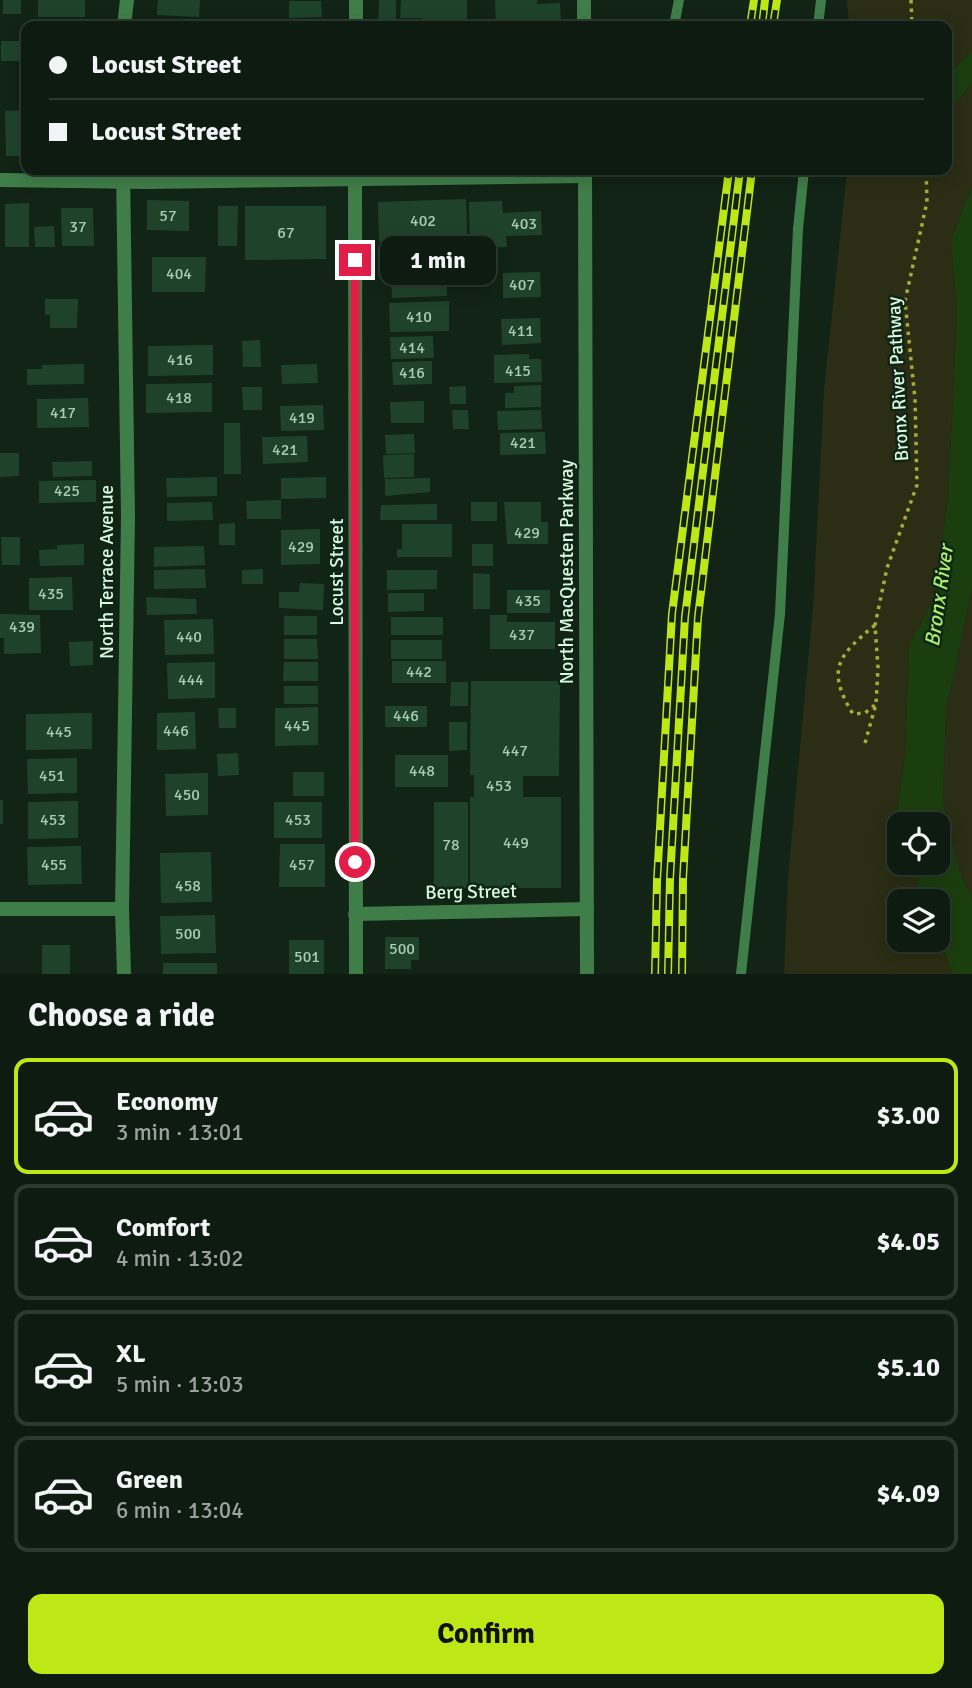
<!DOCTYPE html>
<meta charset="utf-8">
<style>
:root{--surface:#0d1b10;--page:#162419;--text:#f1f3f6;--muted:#9aa19f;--line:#2d3930;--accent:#bde816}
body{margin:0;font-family:Signika,sans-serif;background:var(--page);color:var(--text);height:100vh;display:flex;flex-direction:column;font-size:26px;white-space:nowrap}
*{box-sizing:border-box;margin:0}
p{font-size:23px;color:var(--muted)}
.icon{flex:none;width:38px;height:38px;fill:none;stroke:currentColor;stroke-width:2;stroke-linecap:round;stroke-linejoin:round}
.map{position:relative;height:974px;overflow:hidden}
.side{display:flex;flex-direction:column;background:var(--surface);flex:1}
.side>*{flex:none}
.top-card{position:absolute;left:21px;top:21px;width:931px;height:154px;border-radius:14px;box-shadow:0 4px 18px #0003,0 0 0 2px var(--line);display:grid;align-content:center;height:154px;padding:0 28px;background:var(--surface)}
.fabs{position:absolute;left:887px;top:812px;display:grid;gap:14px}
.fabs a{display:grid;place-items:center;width:63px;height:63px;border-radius:14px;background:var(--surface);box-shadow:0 4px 18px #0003,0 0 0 2px var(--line);font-size:35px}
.end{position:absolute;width:32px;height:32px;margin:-16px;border:9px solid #e11d48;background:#fff;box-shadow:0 0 0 4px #fff}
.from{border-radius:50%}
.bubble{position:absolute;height:49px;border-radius:14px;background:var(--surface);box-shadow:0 4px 18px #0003,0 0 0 2px var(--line);font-size:23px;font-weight:700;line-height:49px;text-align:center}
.top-card b{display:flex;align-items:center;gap:24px;height:66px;font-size:26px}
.top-card b+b{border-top:2px solid var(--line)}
.top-card i{width:18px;height:18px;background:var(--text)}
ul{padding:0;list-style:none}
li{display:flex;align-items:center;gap:21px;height:116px;margin:0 14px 10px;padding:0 14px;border:4px solid var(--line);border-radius:14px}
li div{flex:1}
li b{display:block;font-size:26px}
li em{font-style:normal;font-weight:700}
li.on{border-color:var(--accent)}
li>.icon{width:63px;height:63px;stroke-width:1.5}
h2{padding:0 28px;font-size:32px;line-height:84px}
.cta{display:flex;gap:14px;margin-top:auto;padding:14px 28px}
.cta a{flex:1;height:80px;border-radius:14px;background:var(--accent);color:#111;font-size:28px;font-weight:700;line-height:80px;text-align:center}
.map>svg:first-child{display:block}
</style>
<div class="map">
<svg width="972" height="974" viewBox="0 0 972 974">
<rect width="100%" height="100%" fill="#112416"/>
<g fill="#2b2d14">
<path d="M847 0H972V51L947 76V26H849Z"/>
<path d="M972 84V186L951 240 957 314 948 498 934 599 909 644 905 757 897 813 902 824H900V863H914L915 874 925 901H900V940H938V934L953 974H784L788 877 813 606 824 390 847 170H947V112Z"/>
<path d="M972 588V899L960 873 943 800 946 710Z"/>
</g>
<g fill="#1b3e0f">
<path d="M972 51V84L947 112V76Z"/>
<path d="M972 186V588L946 710 943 800 960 873 972 899V974H953L938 934V901H925L915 874 914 863H938V824H902L897 813 905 757 909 644 934 599 948 498 957 314 951 240Z"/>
</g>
<g fill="#1f432a">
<rect x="3" y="0" width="18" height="14"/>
<rect x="38" y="0" width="47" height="17"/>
<path d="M158 0H200L199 17 157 15Z"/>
<path d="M379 0H396V26H378Z"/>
<path d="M401 0H467V26H422V18H400Z"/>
<path d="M495 0H537V4L560 3 561 26H496Z"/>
<path d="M289 1H321L322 17 289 18Z"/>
<rect x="156" y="22" width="52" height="4"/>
<path d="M1 41H23L22 61H1Z"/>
<path d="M26 110V156H6L5 111Z"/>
<path d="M466 199 468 259 430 260 429 240 379 241 378 202Z"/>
<path d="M147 200 189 201V231L147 230Z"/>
<path d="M502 201 503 213 541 211 542 235 506 236 507 247 470 248 469 202Z"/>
<path d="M29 203V247H5V204Z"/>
<path d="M218 206H238L237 246H218Z"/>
<path d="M245 206H326V259L245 260Z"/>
<path d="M61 208H93L94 246H62Z"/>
<path d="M54 226 55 247H35L34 227Z"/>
<path d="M152 257H206L205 292H152Z"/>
<path d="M446 266 447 296 392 298 391 268Z"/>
<path d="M540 272 541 297 503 298V273Z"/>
<path d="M45 299H78L77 328H50V315H45Z"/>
<path d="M449 301V331L390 332 389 303Z"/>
<path d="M540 318 541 343 502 345 501 319Z"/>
<path d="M433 336 434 358 391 359 390 337Z"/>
<path d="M260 340 261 367H243L242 341Z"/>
<path d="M213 345V375L148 376V346Z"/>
<path d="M529 354V359H541L542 382 494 383V355Z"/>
<path d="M432 361V384L393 385 392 362Z"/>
<path d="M84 364V384L27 385V369H42V365Z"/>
<path d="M317 364 318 383 282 384 281 365Z"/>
<path d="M212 383V412L146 413V384Z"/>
<path d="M541 385V407L505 408V393H514V386Z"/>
<path d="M466 386V404H450L449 387Z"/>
<path d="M242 387H262V410H243Z"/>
<path d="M88 398 89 427 37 428V399Z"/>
<path d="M424 401V423H391L390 402Z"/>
<path d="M323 405 324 430 281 431 280 406Z"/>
<path d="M452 410H468L469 429H453Z"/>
<path d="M541 410 542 429 498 430 497 411Z"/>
<path d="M224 423H240L241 474H224Z"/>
<path d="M545 432 546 454 500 455V433Z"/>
<path d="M414 434 415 453 386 454 385 435Z"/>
<path d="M307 436 308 462 263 464 262 437Z"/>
<path d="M0 453H19V476L0 477Z"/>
<path d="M414 454V477L384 478 383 455Z"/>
<path d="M92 461V476L53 477 52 462Z"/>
<path d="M217 477V496L167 497 166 478Z"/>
<path d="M326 477V498L281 499V478Z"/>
<path d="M430 478V492L385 496V479Z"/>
<path d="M96 480V502L39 503V481Z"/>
<path d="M281 500V519H247L246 501Z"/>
<path d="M212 502 213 520 167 521V503Z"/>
<rect x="471" y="502" width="26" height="19"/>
<path d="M504 502H541V522H548V544H507Z"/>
<path d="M437 504V520H380L381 505Z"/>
<path d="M235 523V545H219V524Z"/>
<path d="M402 524H452V557H397V549H402Z"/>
<path d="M320 529V564L281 565V530Z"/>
<path d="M1 537H20V565H2Z"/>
<path d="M84 544V565L40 566 39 550 57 549V545Z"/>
<rect x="472" y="544" width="21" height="22"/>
<path d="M204 546 205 565 154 567V547Z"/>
<path d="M205 569 206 588 154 589V570Z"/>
<path d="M263 569V584H242V570Z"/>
<path d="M387 570H437V589L387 590Z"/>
<path d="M473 573 490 574V609H473Z"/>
<path d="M72 577 73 610H29V578Z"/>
<path d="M300 583 324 584 323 610 279 608V592H299Z"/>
<rect x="507" y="590" width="43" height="23"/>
<path d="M388 593H424V611L388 612Z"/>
<path d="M146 597 196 599 197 614 147 615Z"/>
<path d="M0 614 40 615 41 653 4 654V638H0Z"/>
<path d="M490 615H507V622H555V649H490Z"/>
<rect x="284" y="616" width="33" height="19"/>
<rect x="391" y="617" width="52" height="18"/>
<path d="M213 619 214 654 165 655 164 620Z"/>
<path d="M284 639H317L318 659H284Z"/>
<rect x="391" y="640" width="51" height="19"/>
<path d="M93 641V665L70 666 69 642Z"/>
<rect x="392" y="661" width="54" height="22"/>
<path d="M215 662V698L168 699 167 663Z"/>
<path d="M284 662H318V681H283Z"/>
<path d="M471 681H560L559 776H523V797H561V888H470V797H474V775H470Z"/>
<path d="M451 682H468V706H450Z"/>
<rect x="284" y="686" width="34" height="18"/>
<rect x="385" y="706" width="42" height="21"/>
<path d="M318 707V745L275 746V708Z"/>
<path d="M218 708H236V728H219Z"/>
<path d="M195 712 196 749 157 750V713Z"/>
<path d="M92 713V749L26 750V714Z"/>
<path d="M449 722H467V750L449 751Z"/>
<path d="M238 753 239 775 218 776 217 754Z"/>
<rect x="395" y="755" width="53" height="32"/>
<path d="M77 758V793L28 794 27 759Z"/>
<rect x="293" y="772" width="31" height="24"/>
<path d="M208 773V815L166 816 165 774Z"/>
<rect x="0" y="800" width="3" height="24"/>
<path d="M78 801V838L28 839V802Z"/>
<rect x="274" y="802" width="48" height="36"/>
<rect x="434" y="802" width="34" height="86"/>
<path d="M280 844H325V887H279Z"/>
<path d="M81 846 82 884 28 885 27 847Z"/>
<path d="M211 852 212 902 161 903 160 853Z"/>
<path d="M215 915 216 953 161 954 160 916Z"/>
<path d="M385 937H419V960H411V969H385Z"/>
<rect x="289" y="940" width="35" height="34"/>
<rect x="42" y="945" width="28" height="29"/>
<rect x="163" y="963" width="54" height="11"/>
</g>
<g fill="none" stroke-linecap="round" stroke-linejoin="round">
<g stroke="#a7ac3b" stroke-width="3.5" stroke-dasharray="3.5 5" stroke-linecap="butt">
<path d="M911 0 912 26"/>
<path d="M875 625C839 655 825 669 853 714L865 713 876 704"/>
<path d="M865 743 876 704 878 668 875 625 887 568 917 485 915 399 905 301 927 202 926 170"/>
</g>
<g stroke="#407e49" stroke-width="10">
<path d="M674 26 679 0"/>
<path d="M818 26 821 0"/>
<path d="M741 974 780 614 798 229 804 170"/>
</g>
<g stroke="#407e49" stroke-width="14">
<path d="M124 26 127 0"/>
<path d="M356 26V0"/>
<path d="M584 26V0"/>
<path d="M123 170 128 517 122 909 124 974"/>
<path d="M355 170 356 974"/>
<path d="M585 170 587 974"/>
<path d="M0 180 147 182 585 176"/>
<path d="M0 909H122"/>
<path d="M355 914 587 909"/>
</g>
<defs>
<g id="rail">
<path d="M750 26 754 0"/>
<path d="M762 26 765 0"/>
<path d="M773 26 777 0"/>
<path d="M655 974 657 881 672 614 729 170"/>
<path d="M668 974 670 879 685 617 740 170"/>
<path d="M682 974 683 879 698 617 752 170"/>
</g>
</defs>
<use href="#rail" stroke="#bde816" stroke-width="8"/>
<use href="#rail" stroke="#112416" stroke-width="5" stroke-dasharray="16" stroke-linecap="butt"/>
</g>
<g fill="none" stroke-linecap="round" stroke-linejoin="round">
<path stroke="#e11d48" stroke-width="9" d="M355 260V862"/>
</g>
<g text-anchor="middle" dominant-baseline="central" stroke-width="5" stroke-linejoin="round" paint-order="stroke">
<g font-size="16" fill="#a9cdb2">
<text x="168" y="216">57</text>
<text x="423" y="221">402</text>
<text x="524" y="224">403</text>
<text x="78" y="227">37</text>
<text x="286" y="233">67</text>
<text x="179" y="274">404</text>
<text x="522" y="285">407</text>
<text x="419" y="317">410</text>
<text x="521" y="331">411</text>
<text x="412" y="348">414</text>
<text x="180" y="360">416</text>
<text x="518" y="371">415</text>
<text x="412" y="373">416</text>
<text x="179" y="398">418</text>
<text x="63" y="413">417</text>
<text x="302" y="418">419</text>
<text x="523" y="443">421</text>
<text x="285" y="450">421</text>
<text x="67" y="491">425</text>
<text x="527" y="533">429</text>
<text x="301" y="547">429</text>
<text x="51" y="594">435</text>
<text x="528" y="601">435</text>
<text x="22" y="627">439</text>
<text x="522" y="635">437</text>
<text x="189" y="637">440</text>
<text x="419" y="672">442</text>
<text x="191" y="680">444</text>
<text x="406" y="716">446</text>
<text x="297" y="726">445</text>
<text x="176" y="731">446</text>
<text x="59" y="732">445</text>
<text x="515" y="751">447</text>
<text x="422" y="771">448</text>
<text x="52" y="776">451</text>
<text x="499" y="786">453</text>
<text x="187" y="795">450</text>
<text x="53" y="820">453</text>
<text x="298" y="820">453</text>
<text x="516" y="843">449</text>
<text x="451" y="845">78</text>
<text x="54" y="865">455</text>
<text x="302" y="865">457</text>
<text x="188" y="886">458</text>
<text x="188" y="934">500</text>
<text x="402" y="949">500</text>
<text x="307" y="957">501</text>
</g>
<g font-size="19" fill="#d7fbdf" stroke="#112416">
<text transform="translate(898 379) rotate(-93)">Bronx River Pathway</text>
<text transform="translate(107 572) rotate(-90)">North Terrace Avenue</text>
<text transform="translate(337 572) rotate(-90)">Locust Street</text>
<text transform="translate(567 572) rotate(-90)">North MacQuesten Parkway</text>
<text transform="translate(471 892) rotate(-1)">Berg Street</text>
</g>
<g font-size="21" font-style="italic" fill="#a7f16f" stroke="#112416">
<text transform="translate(939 596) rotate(-82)">Bronx River</text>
</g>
</g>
</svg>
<div class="fabs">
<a><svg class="icon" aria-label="locate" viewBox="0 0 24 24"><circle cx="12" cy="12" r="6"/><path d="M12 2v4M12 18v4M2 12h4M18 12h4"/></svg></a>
<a><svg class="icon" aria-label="layers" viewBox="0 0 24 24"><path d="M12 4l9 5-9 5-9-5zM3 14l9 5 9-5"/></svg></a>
</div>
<i class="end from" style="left:355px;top:862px"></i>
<i class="end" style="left:355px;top:260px"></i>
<div class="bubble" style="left:380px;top:236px;width:116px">1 min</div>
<div class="top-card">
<b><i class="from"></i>Locust Street</b>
<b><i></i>Locust Street</b>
</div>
</div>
<section class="side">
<h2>Choose a ride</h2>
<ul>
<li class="on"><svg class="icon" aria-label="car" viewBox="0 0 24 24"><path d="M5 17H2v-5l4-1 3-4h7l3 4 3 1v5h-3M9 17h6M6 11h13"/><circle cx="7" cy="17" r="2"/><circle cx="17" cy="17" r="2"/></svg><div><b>Economy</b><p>3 min · 13:01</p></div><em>$3.00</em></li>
<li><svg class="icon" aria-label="car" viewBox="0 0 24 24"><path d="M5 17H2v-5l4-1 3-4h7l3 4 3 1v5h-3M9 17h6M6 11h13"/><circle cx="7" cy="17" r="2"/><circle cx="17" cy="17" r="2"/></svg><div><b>Comfort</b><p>4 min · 13:02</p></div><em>$4.05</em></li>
<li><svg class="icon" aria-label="car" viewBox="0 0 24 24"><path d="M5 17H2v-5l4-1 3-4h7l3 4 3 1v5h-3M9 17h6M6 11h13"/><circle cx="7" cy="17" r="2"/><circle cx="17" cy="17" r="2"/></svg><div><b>XL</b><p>5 min · 13:03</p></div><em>$5.10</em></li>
<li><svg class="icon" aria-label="car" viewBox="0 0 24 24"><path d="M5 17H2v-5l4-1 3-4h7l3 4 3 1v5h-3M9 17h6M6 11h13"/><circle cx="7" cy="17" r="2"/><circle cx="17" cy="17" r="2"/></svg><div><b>Green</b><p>6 min · 13:04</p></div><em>$4.09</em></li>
</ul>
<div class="cta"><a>Confirm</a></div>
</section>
